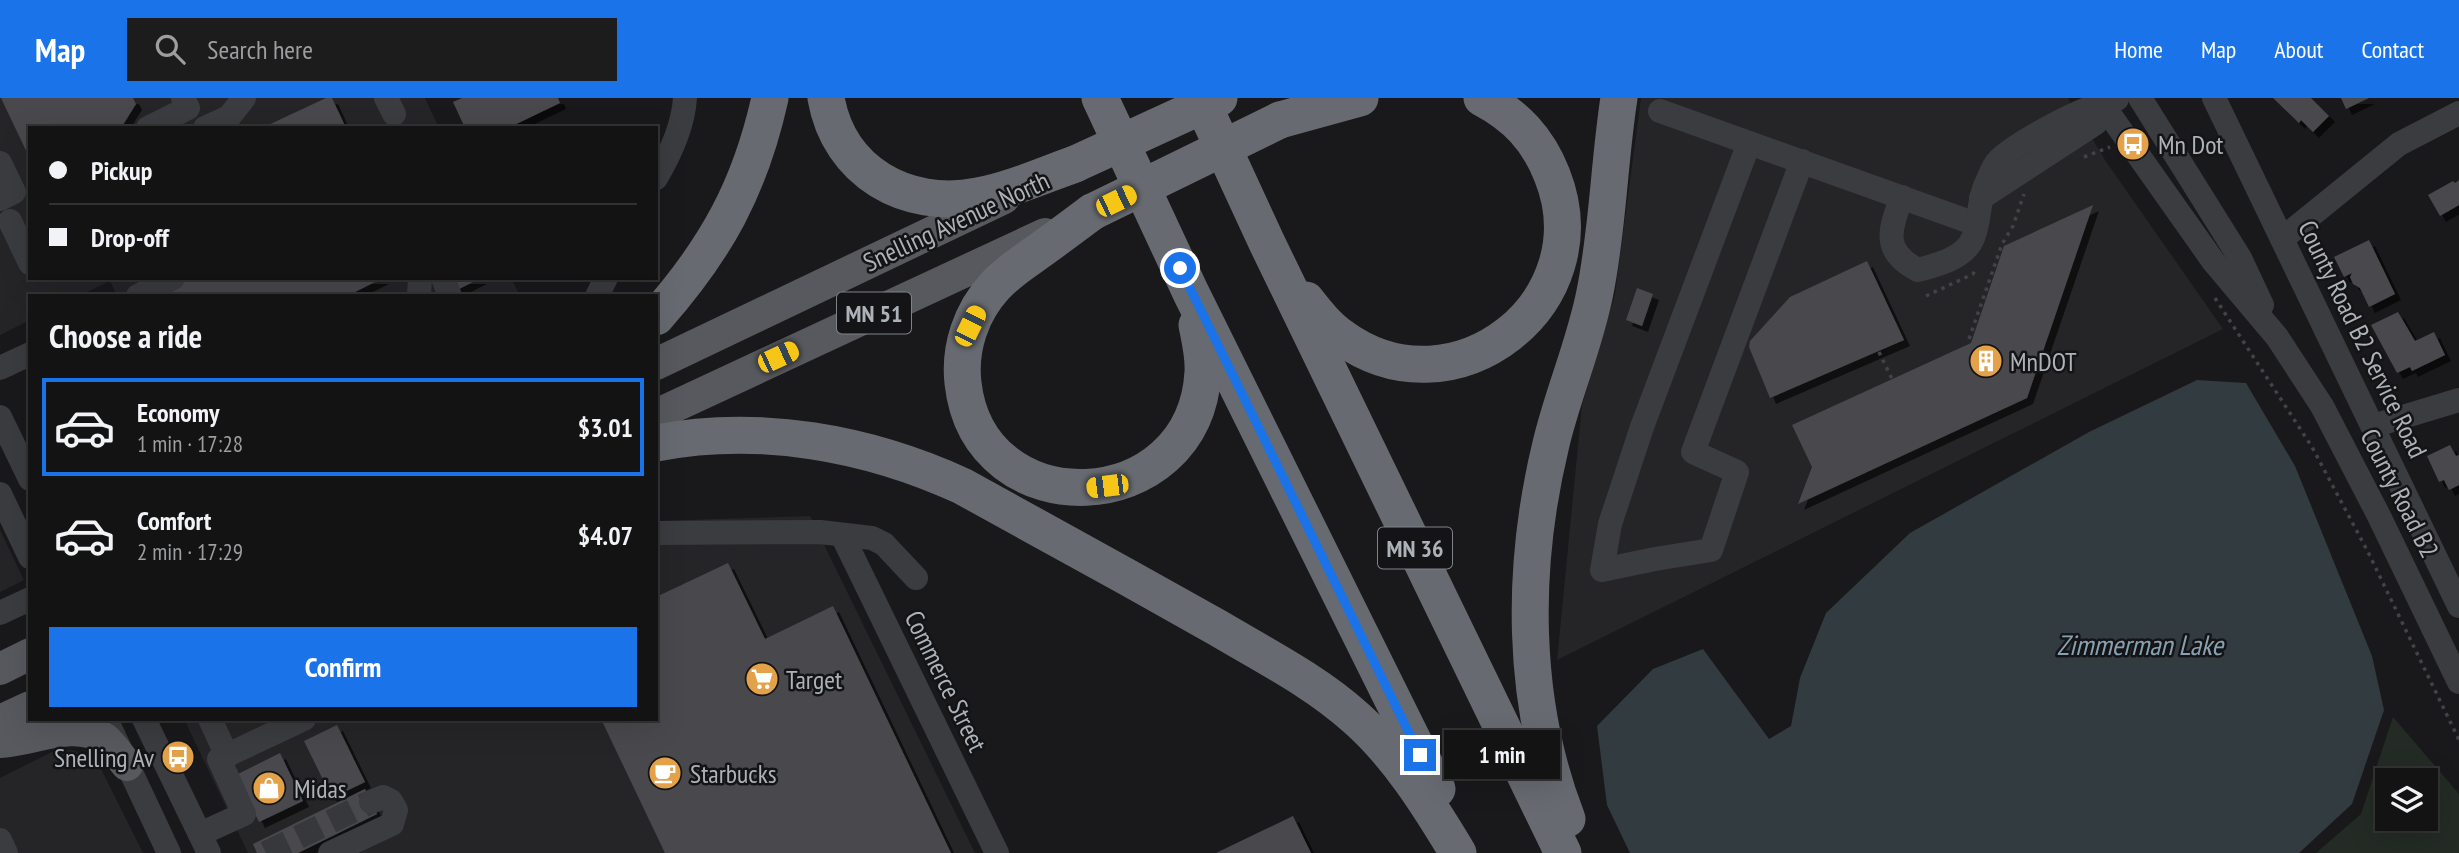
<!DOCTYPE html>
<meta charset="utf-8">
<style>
:root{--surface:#131314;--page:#1c1c1d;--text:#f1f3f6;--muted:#9d9ea0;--line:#323234;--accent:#1a73e8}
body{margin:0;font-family:"PT Sans Narrow",sans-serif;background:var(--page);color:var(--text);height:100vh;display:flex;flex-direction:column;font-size:26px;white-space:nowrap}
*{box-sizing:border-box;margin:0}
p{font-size:23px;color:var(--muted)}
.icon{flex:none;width:38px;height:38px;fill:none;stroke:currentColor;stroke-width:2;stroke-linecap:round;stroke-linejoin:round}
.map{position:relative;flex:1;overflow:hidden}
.panel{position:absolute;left:28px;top:196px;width:630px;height:427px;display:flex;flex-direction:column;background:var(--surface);border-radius:0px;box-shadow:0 7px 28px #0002,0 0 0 2px var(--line)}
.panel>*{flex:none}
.banner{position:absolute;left:28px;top:28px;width:630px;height:154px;border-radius:0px;box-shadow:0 7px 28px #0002,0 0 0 2px var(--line);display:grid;align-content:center;height:154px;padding:0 21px;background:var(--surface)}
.controls{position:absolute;left:2375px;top:670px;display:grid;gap:14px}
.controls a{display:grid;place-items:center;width:63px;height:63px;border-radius:0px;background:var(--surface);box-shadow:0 7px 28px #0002,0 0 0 2px var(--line);font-size:35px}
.end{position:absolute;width:32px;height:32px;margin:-16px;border:9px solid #1a73e8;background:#fff;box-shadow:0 0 0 4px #fff}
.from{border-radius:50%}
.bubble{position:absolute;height:49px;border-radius:0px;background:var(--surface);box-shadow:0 7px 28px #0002,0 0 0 2px var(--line);font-size:23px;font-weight:800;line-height:49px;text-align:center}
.car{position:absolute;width:21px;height:42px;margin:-21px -10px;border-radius:9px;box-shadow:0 0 5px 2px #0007;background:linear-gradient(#f5c518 24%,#345 0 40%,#f5c518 0 76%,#345 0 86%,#f5c518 0)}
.banner b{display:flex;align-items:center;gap:24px;height:66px;font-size:26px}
.banner b+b{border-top:2px solid var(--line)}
.banner i{width:18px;height:18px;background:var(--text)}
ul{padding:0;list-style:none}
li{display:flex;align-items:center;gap:21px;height:98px;margin:0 14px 10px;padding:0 7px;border:4px solid transparent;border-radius:0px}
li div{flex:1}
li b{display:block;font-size:26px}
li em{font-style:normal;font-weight:800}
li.on{border-color:var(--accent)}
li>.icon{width:63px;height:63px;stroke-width:1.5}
h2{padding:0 21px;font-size:32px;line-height:84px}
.action{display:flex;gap:14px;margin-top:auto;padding:14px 21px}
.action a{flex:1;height:80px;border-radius:0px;background:var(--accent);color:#fff;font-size:28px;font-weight:800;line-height:80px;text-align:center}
header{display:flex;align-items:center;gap:42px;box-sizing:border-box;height:98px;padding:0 35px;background:var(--accent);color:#fff}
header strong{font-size:33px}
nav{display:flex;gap:38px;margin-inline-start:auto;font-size:24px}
.search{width:490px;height:63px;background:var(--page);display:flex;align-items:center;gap:18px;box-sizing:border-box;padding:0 24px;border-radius:0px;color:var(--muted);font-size:26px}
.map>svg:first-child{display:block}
</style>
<header>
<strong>Map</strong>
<div class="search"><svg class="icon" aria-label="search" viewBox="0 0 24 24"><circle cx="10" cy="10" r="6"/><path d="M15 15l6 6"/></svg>Search here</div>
<nav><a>Home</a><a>Map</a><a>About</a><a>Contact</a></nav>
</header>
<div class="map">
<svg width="2459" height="755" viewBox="0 0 2459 755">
<defs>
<filter id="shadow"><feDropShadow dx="6" dy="6" stdDeviation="0" flood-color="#0009"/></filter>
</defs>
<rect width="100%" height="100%" fill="#19191b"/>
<g fill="#252528">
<path d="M0 0H425L439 30H30V180H511L520 198H117L110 183 79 198H30V222L0 237Z"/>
<path d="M1641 0H2068L2105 62 2223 231 1557 562 1582 307 1615 196Z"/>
<path d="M810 418 975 755H248L184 621H656V423Z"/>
<path d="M0 432 24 482 0 494Z"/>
<path d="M73 652 88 659 101 671 143 755H0V680L52 654Z"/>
</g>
<path fill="#232b24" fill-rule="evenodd" d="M2393 619 2459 696V755H2316L2361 716ZM2387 682H2426V721H2387Z"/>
<path fill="#323b40" d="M2197 282 2246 285 2295 368 2372 558 2384 612 2352 706 2299 755H1630L1607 707 1597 628 1653 571 1703 551 1769 641 1791 628 1800 580 1826 515 1910 435 2089 334Z"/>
<g fill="#48494d" filter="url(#shadow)">
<path d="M1 0H133L136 6 121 30H30V61Z"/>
<path d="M326 0H332L346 30H262Z"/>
<path d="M462 0H558L560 5 508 30H465L453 4Z"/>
<path d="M2273 0H2311L2329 18 2313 34 2301 22 2299 25Z"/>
<path d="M2341 0H2369L2346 11Z"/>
<path d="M2459 82V107L2440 118 2428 97 2453 83 2455 85Z"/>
<path d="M2093 107 2027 300 1798 406 1812 369 1792 327 1971 245 2004 148Z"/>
<path d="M2369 142 2395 196 2369 209 2360 190 2353 186 2350 179 2352 175 2344 179 2334 159Z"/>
<path d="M1867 163 1904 242 1770 300 1749 249 1750 243 1790 199Z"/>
<path d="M188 180H383L347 198H151Z"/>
<path d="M451 180H481L457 192Z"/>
<path d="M1637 190 1653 196 1642 228 1626 222Z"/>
<path d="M2398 214 2415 243 2434 234 2445 257 2412 273 2410 269 2397 275 2371 227Z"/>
<path d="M2450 347 2456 358 2459 357V387L2449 392 2444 382 2439 384 2427 358Z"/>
<path d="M728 465 765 541 833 508 951 755H665L601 621H656V499Z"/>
<path d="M337 627 365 684 332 700 304 643Z"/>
<path d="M280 655 303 703 259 724 236 677Z"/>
<path d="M365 691 377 716 298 755H257L253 746Z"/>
<path d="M1293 718 1311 755H1216Z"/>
</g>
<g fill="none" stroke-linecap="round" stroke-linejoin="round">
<path stroke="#37383b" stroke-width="24" stroke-dasharray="24 12" stroke-linecap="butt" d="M266 755 371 704"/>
<g stroke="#404347" stroke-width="3.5" stroke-dasharray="3.5 5" stroke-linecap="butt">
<path d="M2084 59 2110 49"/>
<path d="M1926 198 1973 176 1976 169"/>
<path d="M2215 200 2312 349 2368 454 2459 642"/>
<path d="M1969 241 2002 146 2013 128 2024 96"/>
<path d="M1879 254 1892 281"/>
</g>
<g stroke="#3a3c40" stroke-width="24">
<path d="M386 0 394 16"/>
<path d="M2098 0 2213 163 2277 239 2322 308 2379 418 2459 584"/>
<path d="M2140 0 2240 160 2262 207"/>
<path d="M2214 0 2459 508"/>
<path d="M1660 13 1976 126"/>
<path d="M148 30 188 10 183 0"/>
<path d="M205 30 229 19 244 0"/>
<path d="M1749 45 1642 329 1610 426 1602 472 1655 461 1711 452 1737 374 1693 354 1802 63"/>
<path d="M0 65 14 94 0 101"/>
<path d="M656 80C671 55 683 29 685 0"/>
<path d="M1902 99C1890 131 1881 153 1918 172 1937 167 1965 160 1973 140 1980 124 1978 105 1985 88 1989 80 1992 69 1998 63 2013 47 2066 19 2087 11 2099 7 2105 8 2117 1"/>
<path d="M1981 100 2096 25 2105 8"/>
<path d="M10 123 30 165"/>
<path d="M2282 141 2399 46 2459 15"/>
<path d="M443 180 450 198"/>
<path d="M419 197 420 180"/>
<path d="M138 198 173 180"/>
<path d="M597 198 606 180"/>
<path d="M0 270 30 256"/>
<path d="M0 319 30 381"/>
<path d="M2373 328 2459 302"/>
<path d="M0 396 30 459"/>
<path d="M656 435 820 434 872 440 884 446 916 480"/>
<path d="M842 437 997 755"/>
<path d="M0 515 30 501"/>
<path d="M106 621 169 755"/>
<path d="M144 621 209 755"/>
<path d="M210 621 227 658"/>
<path d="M200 736 244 716 219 661 304 621"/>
<path d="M0 742 6 755"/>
<path d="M330 755 392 726 396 712 391 703 383 699 371 704"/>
</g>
<g stroke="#57595e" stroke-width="32">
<path d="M656 266 1004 100"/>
<path d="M656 317 1045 136"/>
<path d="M0 571 30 556"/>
<path d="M0 623 30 609"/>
<path d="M0 644C32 643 74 620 105 641 113 648 120 659 127 667"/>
</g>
<g stroke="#676a70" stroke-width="37">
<path d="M826 0C839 74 906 112 978 98 1011 92 1044 77 1075 66"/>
<path d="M1100 0 1191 195 1437 691"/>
<path d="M1200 0 1267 145 1563 755"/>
<path d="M1280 22 1360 0"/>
<path d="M1092 114C1072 129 1052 144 1032 158 1019 167 1006 176 995 188 971 214 959 250 963 285 979 430 1195 422 1203 274 1204 258 1200 242 1197 227"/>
<path d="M1306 202C1317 216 1328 230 1343 240 1455 320 1603 204 1552 77 1538 41 1516 18 1482 0"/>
<path d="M656 219C716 151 750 90 770 0"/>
<path d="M656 345C760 325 868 345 962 388 1048 435 1133 482 1218 530 1265 558 1315 583 1356 620 1398 657 1429 707 1458 755"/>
<path d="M1567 721C1521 603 1521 469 1551 346 1563 295 1585 246 1595 194 1608 130 1609 64 1619 0"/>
</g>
<g stroke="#676a70" stroke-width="37">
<path d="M1075 66 1219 0"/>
<path d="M1092 114 1280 22"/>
</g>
</g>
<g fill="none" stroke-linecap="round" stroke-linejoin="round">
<path stroke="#1a73e8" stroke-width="9" d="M1180 170 1420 657"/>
</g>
<defs>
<symbol id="bus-disc" viewBox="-11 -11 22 22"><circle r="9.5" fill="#e3a249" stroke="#141416"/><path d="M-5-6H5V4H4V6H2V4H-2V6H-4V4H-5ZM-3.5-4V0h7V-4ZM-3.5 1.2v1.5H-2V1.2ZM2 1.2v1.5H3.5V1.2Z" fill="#fff"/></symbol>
<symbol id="building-disc" viewBox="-11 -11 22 22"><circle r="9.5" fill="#e3a249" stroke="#141416"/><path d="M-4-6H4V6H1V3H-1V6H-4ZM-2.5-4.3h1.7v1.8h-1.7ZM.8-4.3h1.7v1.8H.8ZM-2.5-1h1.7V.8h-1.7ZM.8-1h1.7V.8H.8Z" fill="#fff"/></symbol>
<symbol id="supermarket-disc" viewBox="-11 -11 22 22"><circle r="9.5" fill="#e3a249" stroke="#141416"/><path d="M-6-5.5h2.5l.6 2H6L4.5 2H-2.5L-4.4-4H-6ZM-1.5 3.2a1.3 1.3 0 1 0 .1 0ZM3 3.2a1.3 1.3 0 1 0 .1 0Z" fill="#fff"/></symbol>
<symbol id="cafe-disc" viewBox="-11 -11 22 22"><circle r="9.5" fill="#e3a249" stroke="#141416"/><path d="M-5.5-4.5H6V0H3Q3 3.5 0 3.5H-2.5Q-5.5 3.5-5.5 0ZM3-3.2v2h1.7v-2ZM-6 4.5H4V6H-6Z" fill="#fff"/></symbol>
<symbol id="shop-disc" viewBox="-11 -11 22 22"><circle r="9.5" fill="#e3a249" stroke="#141416"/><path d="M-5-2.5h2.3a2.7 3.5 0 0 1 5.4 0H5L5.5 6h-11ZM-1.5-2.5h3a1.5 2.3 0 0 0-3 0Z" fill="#fff"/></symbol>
</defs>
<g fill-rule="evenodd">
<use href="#bus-disc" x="2114" y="27" width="38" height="38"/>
<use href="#building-disc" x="1967" y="244" width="38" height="38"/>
<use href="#supermarket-disc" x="743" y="562" width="38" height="38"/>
<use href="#bus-disc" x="159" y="640" width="38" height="38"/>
<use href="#cafe-disc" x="646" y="656" width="38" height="38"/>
<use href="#shop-disc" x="250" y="671" width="38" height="38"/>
</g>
<g text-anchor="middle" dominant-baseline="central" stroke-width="5" stroke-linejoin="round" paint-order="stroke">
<g fill="#141416" stroke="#7f8388" stroke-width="2">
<rect x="837" y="194.5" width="74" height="41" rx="5"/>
<rect x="1378" y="429.5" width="74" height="41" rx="5"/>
</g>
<g font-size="24" font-weight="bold" fill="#adb2b9">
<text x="874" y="215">MN 51</text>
<text x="1415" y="450">MN 36</text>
</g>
<g font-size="26" fill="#adb2b9" stroke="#141416" text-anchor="start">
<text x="2158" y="46">Mn Dot</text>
<text x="2010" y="263">MnDOT</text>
<text x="786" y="581">Target</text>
<text x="154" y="659" text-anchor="end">Snelling Av</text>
<text x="690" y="675">Starbucks</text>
<text x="294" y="690">Midas</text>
</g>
<g font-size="26" fill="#adb2b9" stroke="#141416">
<text transform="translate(956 123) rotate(-25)">Snelling Avenue North</text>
<text transform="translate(2363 241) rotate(64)">County Road B2 Service Road</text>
<text transform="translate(2400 395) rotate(63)">County Road B2</text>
<text transform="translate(946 583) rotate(64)">Commerce Street</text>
</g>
<g font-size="28" font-style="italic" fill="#87a1b1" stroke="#141416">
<text x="2140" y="546">Zimmerman Lake</text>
</g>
</g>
</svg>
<div class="controls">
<a><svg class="icon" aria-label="layers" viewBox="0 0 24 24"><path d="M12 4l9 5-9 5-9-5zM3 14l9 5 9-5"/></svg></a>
</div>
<i class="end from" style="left:1180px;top:170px"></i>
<i class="end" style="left:1420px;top:657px"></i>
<div class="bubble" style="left:1444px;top:632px;width:116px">1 min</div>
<i class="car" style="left:1116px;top:103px;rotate:64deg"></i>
<i class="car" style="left:970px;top:228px;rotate:26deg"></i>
<i class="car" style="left:778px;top:259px;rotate:65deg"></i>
<i class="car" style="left:1107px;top:388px;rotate:263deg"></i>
<div class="banner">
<b><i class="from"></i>Pickup</b>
<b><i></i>Drop-off</b>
</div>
<section class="panel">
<h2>Choose a ride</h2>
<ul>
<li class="on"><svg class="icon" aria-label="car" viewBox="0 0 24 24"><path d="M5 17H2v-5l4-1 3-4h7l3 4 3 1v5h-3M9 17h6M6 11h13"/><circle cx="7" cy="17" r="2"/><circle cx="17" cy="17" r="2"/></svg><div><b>Economy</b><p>1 min · 17:28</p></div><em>$3.01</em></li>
<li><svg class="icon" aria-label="car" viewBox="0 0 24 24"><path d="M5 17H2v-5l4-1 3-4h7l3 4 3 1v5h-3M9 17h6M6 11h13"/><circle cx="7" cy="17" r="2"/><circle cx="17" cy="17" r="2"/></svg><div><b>Comfort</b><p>2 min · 17:29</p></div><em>$4.07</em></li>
</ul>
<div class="action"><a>Confirm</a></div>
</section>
</div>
